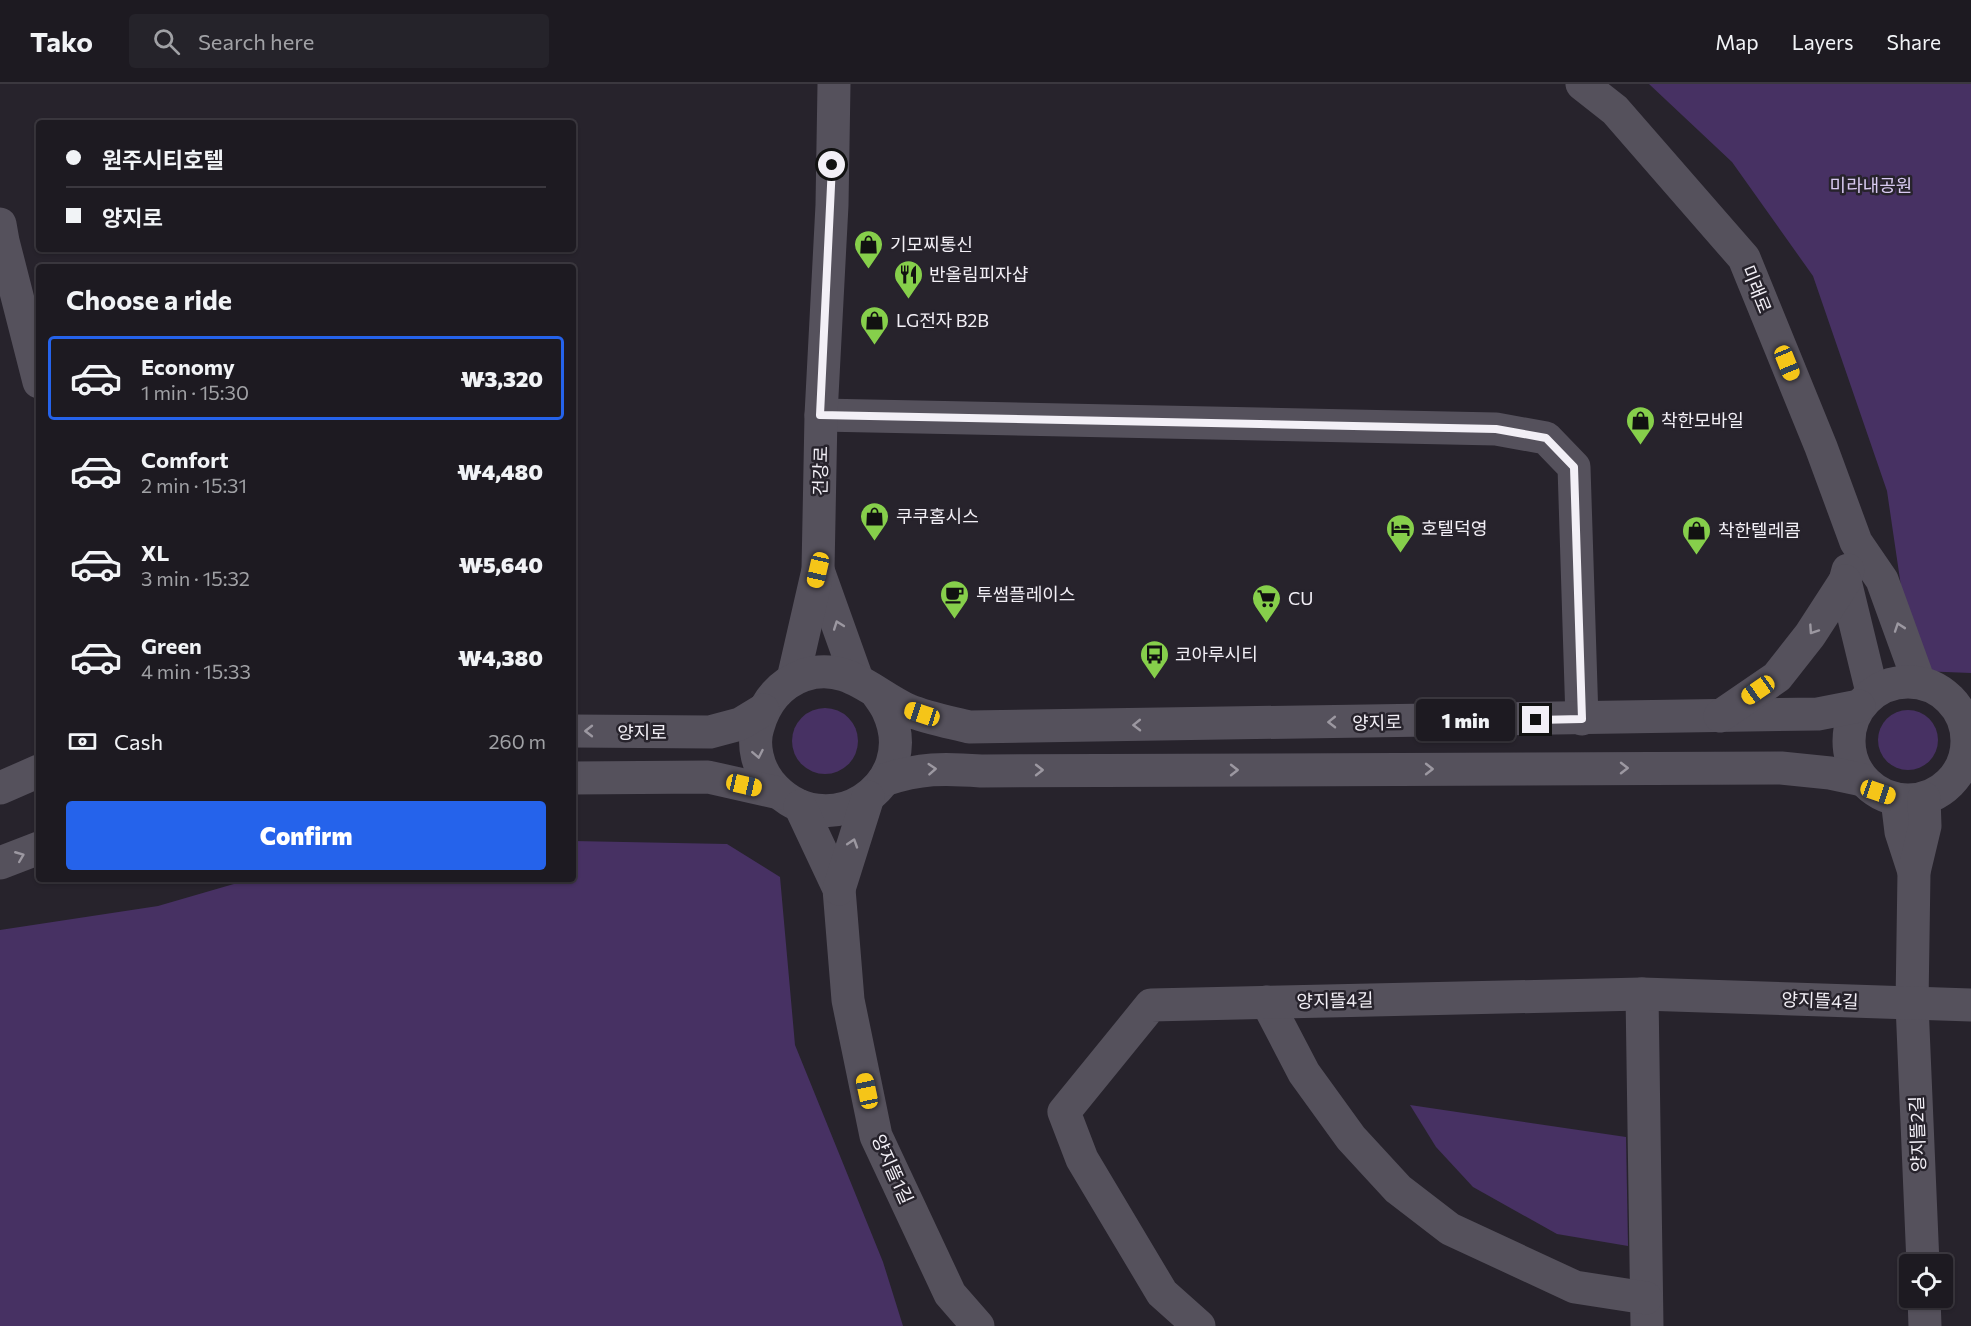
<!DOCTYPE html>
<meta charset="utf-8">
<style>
:root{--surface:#1d1a21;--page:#25232a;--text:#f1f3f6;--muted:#a0a1a5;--line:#3b383f;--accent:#2563eb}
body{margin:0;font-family:Commissioner,"Noto Sans KR",sans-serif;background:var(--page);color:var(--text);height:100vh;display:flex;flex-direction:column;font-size:22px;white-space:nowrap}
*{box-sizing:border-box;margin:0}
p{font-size:20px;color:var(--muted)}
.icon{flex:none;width:33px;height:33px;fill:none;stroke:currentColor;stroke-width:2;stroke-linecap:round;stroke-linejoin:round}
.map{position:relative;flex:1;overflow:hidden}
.side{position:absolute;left:36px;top:180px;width:540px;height:618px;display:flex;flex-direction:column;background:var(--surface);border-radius:6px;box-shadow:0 2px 4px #0004,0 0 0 2px var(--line)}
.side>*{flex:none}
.guide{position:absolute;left:36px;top:36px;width:540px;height:132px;border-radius:6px;box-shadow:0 2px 4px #0004,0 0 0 2px var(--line);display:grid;align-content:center;height:132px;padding:0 30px;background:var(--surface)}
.fabs{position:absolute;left:1899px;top:1170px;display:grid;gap:12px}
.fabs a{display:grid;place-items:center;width:54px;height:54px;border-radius:6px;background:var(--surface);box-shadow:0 2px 4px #0004,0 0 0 2px var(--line);font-size:30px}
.end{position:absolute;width:27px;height:27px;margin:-14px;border:8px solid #f2eff6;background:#111;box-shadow:0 0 0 3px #111}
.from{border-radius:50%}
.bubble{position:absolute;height:42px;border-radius:6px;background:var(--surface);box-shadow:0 2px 4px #0004,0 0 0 2px var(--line);font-size:20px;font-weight:800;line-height:42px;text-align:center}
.car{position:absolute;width:18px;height:36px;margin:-18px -9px;border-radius:8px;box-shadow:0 0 4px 2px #0007;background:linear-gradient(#f5c518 24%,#345 0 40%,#f5c518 0 76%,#345 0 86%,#f5c518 0)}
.guide b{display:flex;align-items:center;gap:21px;height:57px;font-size:22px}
.guide b+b{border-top:2px solid var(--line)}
.guide i{width:15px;height:15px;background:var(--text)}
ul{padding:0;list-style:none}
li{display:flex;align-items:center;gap:18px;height:84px;margin:0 12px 9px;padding:0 18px;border:3px solid transparent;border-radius:6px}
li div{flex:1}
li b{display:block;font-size:22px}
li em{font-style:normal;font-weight:800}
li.current{border-color:var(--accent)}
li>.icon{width:54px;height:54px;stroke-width:1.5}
h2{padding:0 30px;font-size:27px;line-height:72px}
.pay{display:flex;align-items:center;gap:15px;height:66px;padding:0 30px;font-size:22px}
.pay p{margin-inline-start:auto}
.button{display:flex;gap:12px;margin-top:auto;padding:12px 30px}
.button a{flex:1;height:69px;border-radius:6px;background:var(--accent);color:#fff;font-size:24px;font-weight:800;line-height:69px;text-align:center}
header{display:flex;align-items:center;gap:36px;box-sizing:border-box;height:84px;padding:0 30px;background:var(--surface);border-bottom:2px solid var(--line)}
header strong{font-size:28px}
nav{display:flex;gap:33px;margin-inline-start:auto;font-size:21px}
.search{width:420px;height:54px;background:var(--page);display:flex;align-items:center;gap:15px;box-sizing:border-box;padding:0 21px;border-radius:6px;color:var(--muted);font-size:22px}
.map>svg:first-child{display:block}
</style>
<header>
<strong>Tako</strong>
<div class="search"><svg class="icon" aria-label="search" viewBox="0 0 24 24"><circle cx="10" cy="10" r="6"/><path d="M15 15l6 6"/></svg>Search here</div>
<nav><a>Map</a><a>Layers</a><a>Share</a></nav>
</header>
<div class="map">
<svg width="1971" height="1242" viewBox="0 0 1971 1242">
<rect width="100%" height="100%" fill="#27232c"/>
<g fill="#473163">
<path d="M1649 0H1971V589L1920 587 1908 550 1887 407 1813 192 1732 78Z"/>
<circle cx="825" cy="657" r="33"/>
<circle cx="1908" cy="656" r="30"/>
<path d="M573 757 727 760 780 793 795 961 883 1178 903 1242H0V846L158 822 251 795H573Z"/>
<path d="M1410 1021 1626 1053 1628 1162 1557 1150 1473 1103 1436 1063Z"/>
</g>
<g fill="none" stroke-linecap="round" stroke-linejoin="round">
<g stroke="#55515c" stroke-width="33">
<path d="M1582 0 1615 26 1744 174 1821 363 1856 458 1882 496 1919 598"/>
<path d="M0 140 3 157 39 298"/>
<path d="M821 331 1496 345 1546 354 1574 383 1582 635"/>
<path d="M818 486 857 595"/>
<path d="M1848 486 1845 497 1872 608"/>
<path d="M793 595 818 486 821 331 832 121 834 0"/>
<circle cx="1908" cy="657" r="59"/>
<path d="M876 608C880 614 885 620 888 627 923 702 825 765 770 699 758 684 752 661 758 643 765 618 779 600 804 591 846 577 873 610 908 626 927 634 949 638 969 643L1818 630 1859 622"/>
<path d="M1720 632 1777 593 1810 551 1845 497"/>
<path d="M573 647 710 648 740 640 763 626"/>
<path d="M573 694 708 693 779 709"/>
<path d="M884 696C921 684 943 684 981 687L1781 684 1830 689 1863 696"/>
<path d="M0 704 39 687"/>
<path d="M1897 715 1901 748 1914 788"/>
<path d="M800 722 839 805 848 916 876 1052 950 1210 978 1242"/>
<path d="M0 779 39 764"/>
<path d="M839 805 868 713"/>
<path d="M1642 910 1647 1242"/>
<path d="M1267 918 1304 989 1351 1054 1398 1105 1450 1145 1575 1203 1646 1214"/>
<path d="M1923 1180 1912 920 1914 788 1925 742 1924 714"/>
<path d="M1924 1214 1925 1242"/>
<path d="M1199 1242 1162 1209 1082 1075 1064 1028 1151 921 1642 910 1971 921"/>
</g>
</g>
<defs><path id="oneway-chevron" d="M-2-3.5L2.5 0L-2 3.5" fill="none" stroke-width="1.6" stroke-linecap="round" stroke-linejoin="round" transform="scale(1.5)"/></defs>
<g stroke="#9c98a1">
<use href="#oneway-chevron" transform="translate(838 541) rotate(-110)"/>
<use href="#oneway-chevron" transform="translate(1899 543) rotate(-109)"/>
<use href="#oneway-chevron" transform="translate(1813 546) rotate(124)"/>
<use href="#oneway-chevron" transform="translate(1332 638) rotate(179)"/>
<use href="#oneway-chevron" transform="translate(1137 641) rotate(179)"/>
<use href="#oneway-chevron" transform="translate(589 647) rotate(-180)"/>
<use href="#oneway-chevron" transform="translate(758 670) rotate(79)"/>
<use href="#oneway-chevron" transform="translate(1624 684)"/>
<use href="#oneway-chevron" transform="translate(932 685) rotate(-4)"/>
<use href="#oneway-chevron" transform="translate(1429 685)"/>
<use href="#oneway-chevron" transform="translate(1039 686)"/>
<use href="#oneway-chevron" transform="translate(1234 686)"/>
<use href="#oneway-chevron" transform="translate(853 759) rotate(-72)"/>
<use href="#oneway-chevron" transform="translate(20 772) rotate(-22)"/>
</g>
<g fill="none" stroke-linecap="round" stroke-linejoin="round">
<path stroke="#f2eff6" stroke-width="8" d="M832 81 820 331 1496 345 1546 354 1574 383 1582 635 1536 636"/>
</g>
<defs>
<symbol id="shop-pin" viewBox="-11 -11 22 30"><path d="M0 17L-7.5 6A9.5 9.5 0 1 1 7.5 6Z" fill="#86cf4b" stroke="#27232c"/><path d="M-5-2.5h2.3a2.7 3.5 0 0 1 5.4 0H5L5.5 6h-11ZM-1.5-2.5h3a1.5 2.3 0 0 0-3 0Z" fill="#111"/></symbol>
<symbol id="restaurant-pin" viewBox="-11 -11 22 30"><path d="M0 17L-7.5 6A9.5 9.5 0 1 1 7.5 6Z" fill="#86cf4b" stroke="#27232c"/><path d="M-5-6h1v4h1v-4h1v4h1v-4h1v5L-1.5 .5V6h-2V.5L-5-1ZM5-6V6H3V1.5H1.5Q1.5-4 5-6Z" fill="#111"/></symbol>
<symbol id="hotel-pin" viewBox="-11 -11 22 30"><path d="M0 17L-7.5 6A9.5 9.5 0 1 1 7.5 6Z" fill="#86cf4b" stroke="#27232c"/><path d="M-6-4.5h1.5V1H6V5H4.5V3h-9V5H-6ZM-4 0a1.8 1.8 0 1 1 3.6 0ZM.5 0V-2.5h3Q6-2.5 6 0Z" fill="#111"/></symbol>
<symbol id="cafe-pin" viewBox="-11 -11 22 30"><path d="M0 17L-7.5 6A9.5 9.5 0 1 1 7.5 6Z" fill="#86cf4b" stroke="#27232c"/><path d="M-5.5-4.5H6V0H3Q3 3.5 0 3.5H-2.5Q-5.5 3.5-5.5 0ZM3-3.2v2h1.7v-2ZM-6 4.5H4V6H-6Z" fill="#111"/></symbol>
<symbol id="supermarket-pin" viewBox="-11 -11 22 30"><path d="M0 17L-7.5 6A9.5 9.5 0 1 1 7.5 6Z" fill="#86cf4b" stroke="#27232c"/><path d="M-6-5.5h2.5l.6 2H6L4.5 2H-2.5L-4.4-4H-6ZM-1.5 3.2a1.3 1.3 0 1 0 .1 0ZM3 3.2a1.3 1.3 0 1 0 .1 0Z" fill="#111"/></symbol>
<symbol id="bus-pin" viewBox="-11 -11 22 30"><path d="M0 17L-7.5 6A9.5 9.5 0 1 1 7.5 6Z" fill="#86cf4b" stroke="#27232c"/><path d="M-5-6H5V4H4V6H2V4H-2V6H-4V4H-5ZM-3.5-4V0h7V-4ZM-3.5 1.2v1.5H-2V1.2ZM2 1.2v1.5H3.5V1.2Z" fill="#111"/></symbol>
</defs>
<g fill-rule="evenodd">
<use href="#shop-pin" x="852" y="144" width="33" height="45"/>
<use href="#restaurant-pin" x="892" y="174" width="33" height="45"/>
<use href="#shop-pin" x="858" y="220" width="33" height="45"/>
<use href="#shop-pin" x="1624" y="320" width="33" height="45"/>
<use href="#shop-pin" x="858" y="416" width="33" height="45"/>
<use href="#hotel-pin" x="1384" y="428" width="33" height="45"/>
<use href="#shop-pin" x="1680" y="430" width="33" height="45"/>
<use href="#cafe-pin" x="938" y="494" width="33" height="45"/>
<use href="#supermarket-pin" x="1250" y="498" width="33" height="45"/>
<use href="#bus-pin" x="1138" y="554" width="33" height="45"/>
</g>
<g text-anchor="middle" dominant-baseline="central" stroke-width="5" stroke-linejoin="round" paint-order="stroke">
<g font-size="18" fill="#d9caf2" stroke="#27232c">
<text x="1871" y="101">미라내공원</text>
</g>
<g font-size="18" fill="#f2eff6" stroke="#27232c" text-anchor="start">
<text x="890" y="160">기모찌통신</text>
<text x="929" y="190">반올림피자샵</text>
<text x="896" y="236">LG전자 B2B</text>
<text x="1661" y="336">착한모바일</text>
<text x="896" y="432">쿠쿠홈시스</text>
<text x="1421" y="444">호텔덕영</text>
<text x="1718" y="446">착한텔레콤</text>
<text x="976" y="510">투썸플레이스</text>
<text x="1288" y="514">CU</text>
<text x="1175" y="570">코아루시티</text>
</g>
<g font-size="18" fill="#f2eff6" stroke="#27232c">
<text transform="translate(1757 205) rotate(68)">미래로</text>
<text transform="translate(820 387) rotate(-89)">건강로</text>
<text transform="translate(1377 638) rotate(-1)">양지로</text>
<text x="642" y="648">양지로</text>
<text transform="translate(1335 916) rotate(-1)">양지뜰4길</text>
<text transform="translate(1820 916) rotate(2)">양지뜰4길</text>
<text transform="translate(1917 1050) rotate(-92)">양지뜰2길</text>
<text transform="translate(893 1085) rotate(66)">양지뜰1길</text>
</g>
</g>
</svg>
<div class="fabs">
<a><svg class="icon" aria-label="locate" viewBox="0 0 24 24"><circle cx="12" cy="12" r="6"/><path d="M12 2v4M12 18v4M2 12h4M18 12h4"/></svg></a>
</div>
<i class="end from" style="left:832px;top:81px"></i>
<i class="end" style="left:1536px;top:636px"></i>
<div class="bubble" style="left:1416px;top:615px;width:99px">1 min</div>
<i class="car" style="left:1787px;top:279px;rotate:158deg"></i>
<i class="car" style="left:818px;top:486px;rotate:193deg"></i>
<i class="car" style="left:1758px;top:606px;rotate:235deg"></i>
<i class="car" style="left:922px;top:630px;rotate:288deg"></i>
<i class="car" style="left:744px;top:701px;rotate:103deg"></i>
<i class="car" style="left:1878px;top:708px;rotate:109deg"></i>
<i class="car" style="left:867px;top:1007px;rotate:348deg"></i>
<div class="guide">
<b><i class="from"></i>원주시티호텔</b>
<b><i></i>양지로</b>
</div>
<section class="side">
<h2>Choose a ride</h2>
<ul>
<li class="current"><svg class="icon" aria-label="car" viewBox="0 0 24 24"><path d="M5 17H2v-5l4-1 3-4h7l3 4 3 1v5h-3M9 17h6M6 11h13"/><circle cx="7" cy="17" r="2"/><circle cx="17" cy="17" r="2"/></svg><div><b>Economy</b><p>1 min · 15:30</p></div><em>₩3,320</em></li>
<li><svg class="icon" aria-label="car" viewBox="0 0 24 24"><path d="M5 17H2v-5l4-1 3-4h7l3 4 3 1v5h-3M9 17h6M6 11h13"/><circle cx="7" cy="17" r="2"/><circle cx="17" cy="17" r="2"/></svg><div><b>Comfort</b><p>2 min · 15:31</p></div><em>₩4,480</em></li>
<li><svg class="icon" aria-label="car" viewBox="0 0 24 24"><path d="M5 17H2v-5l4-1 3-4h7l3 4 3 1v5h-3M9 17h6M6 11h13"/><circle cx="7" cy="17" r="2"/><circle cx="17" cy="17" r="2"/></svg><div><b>XL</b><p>3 min · 15:32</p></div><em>₩5,640</em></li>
<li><svg class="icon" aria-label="car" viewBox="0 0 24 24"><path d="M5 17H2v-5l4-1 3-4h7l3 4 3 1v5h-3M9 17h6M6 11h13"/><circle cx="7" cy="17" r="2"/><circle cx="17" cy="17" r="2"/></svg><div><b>Green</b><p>4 min · 15:33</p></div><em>₩4,380</em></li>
</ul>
<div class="pay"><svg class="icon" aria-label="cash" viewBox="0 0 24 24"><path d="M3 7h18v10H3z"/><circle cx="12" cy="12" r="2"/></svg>Cash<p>260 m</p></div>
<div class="button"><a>Confirm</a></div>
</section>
</div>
